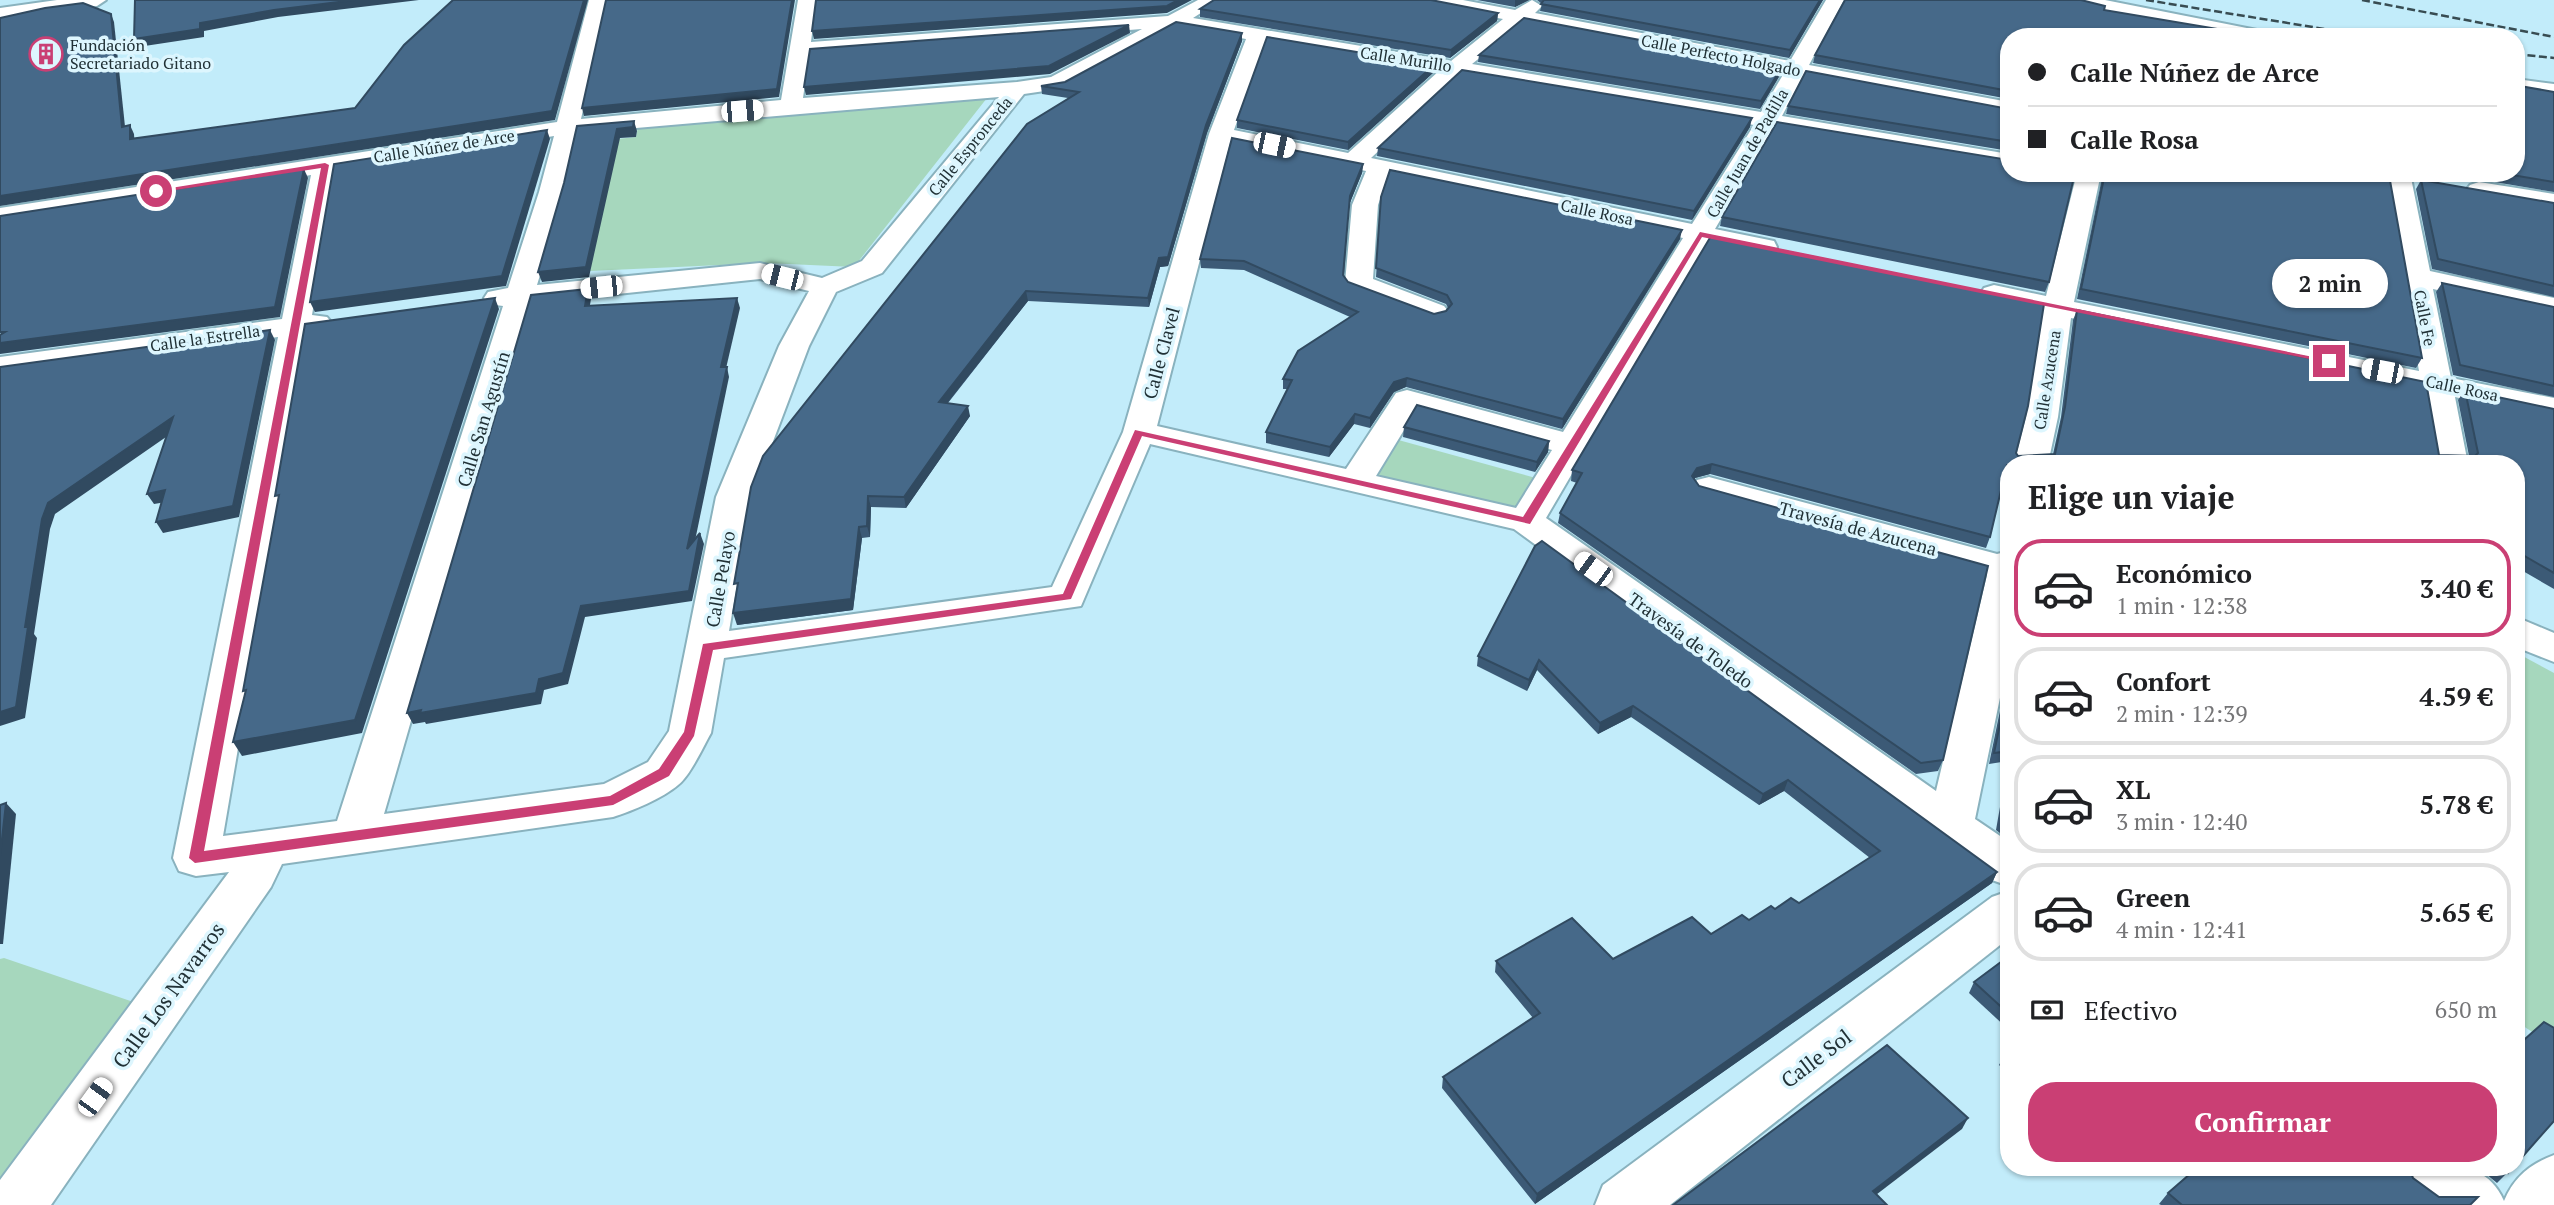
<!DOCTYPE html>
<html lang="es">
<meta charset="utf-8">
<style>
:root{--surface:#fff;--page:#f6f6f6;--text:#202124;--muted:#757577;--line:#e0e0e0;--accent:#ca3f74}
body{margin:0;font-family:"PT Serif",serif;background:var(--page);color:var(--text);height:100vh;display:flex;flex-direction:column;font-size:26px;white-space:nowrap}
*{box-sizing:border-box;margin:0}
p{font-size:23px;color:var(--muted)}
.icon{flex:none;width:38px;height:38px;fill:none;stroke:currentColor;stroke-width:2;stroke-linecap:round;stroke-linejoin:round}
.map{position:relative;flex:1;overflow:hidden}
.side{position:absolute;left:2000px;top:455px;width:525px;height:721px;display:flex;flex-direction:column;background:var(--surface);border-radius:28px;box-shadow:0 2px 5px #0004}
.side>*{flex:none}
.guide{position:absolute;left:2000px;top:28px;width:525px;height:154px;border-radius:28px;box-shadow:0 2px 5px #0004;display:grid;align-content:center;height:154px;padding:0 28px;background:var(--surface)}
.end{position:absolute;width:32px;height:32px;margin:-16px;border:9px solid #ca3f74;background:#fff;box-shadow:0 0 0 4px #fff}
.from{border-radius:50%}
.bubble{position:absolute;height:49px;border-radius:24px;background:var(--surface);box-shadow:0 2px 5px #0004;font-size:23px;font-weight:700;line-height:49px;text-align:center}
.car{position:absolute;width:21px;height:42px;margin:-21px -10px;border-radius:9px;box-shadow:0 0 5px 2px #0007;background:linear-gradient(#fff 24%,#345 0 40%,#fff 0 76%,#345 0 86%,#fff 0)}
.guide b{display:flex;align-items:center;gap:24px;height:66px;font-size:26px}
.guide b+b{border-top:2px solid var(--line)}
.guide i{width:18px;height:18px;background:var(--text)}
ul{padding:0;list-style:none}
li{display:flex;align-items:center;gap:21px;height:98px;margin:0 14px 10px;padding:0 14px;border:4px solid var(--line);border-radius:28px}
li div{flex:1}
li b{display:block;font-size:26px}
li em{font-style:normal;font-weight:700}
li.selected{border-color:var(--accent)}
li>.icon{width:63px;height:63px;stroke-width:1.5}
h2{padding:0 28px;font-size:32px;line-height:84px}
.pay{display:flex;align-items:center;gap:18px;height:77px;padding:0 28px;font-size:26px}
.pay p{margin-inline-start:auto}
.cta{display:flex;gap:14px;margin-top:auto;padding:14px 28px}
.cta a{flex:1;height:80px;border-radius:28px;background:var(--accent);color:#fff;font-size:28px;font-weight:700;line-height:80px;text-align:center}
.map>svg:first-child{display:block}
</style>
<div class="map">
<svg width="2554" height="1205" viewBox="0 0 2554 1205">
<rect width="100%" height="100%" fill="#c2ecfa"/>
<g fill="#a6d7bd">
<path d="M987 98 854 267 766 263 590 271 608 140 636 137 638 127Z"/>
<path d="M1384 436 1550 482 1526 521 1355 482Z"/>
<path d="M2517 653 2554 673V1046L2517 1022Z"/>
<path d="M4 958 157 1010 0 1205V959Z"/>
</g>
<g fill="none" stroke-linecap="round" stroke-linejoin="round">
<defs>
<g id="street">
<path d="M589 0H607L581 119 781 100 798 0H816L811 42 1168 16 1198 0H1221L1193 18 1451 61 1503 19 1433 6 1424 0H1463L1515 10 1532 0 1542 6 1535 13 1790 61 1826 0H1844L1809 65 2009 102V116L1803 76 1782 116 2009 154V168L1774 128 1715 229 1774 241 1777 247 1774 253 1764 255 1707 243 1546 518 1936 791 1987 575 1697 494 1692 487 1697 480 1709 477 1997 554 2009 551V654L1975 819 2009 842V886L1992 880 1514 529 1150 444 1081 606 724 658 711 733C703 747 690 776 678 785 663 798 632 811 613 817L282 864 271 887 51 1205H0V1180L229 872 196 876 179 871 173 858 278 337 0 375V357L282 319 311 175 0 224V208L557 122ZM1523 23 1784 73 1761 112 1472 64ZM1176 27 1246 39 1209 134 1123 432 1052 587 729 631 752 497 809 346 836 292 882 273 1024 94 1065 88ZM1142 29 1051 77 1017 82 803 98 809 54ZM1265 42 1439 71 1348 153 1234 130ZM1460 75 1754 125 1692 224 1371 158ZM999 97 862 261 822 278 760 263 537 285 565 192 578 133ZM554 136 539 192 508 288 488 292 484 298 488 304 503 306 337 821 223 836 309 333 327 329 332 323 327 317 312 315 336 171ZM1230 143 1366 171 1352 205 1345 283 1349 289 1434 321 1444 318 1449 312 1444 306 1373 279 1378 205 1388 176 1683 238 1563 432 1407 390 1396 393 1346 469 1157 426ZM760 279 809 291 779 346 716 497 669 731 648 762 604 784 384 814 532 303ZM1415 412 1552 450 1516 508 1376 476Z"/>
<path d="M2067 0H2105L2262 31 2272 37H2231L2076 6Z"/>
<path d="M2516 79 2554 84V98L2516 92Z"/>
<path d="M2077 173H2101L2074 302 2419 371 2386 173H2410L2430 271 2554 298V316L2433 289 2451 378 2554 398V418L2455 397 2468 464H2434L2422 390 2071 318 2058 417 2048 464H2014L2026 417 2043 313 1984 300 1980 294 1984 288 1994 285 2046 296Z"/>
<path d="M2479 182 2554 194V210L2470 195 2466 190 2470 185Z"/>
<path d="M2516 617 2554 633V662L2516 647Z"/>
<path d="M2009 891V938L1670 1205H1595L1603 1185 1992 897Z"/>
<path d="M2554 1155V1205H2429L2404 1186 2396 1167C2438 1167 2484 1155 2504 1201 2514 1177 2530 1164 2554 1155Z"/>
</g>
<path id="highway" d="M57 0H106L97 6 0 20V8Z"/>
</defs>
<use href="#street" stroke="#89b2be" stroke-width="4"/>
<use href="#highway" stroke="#89b2be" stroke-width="4"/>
<use href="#street" fill="#fff" fill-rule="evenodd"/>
<use href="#highway" fill="#fff" fill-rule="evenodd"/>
<g stroke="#384c52" stroke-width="2.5" stroke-dasharray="8 3.5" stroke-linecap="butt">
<path d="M2146 0 2374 37"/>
<path d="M2362 0 2554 37"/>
<path d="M2516 54 2554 58"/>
</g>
</g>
<g fill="#3c5a76">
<path d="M1477 0H1529L1515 7Z"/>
<path d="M1537 0H1823L1789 58 1540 11 1542 4Z"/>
<path d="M1433 1 1498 13 1497 21 1450 58 1200 17V9Z"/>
<path d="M2009 37V99L1813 63 1815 55Z"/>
<path d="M1242 41 1207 133 1168 266 1160 267 1149 307 1028 301 948 403 970 416 906 508 871 507 870 537 862 538 853 610 737 625 1068 98 1042 94 1041 86 1065 82Z"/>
<path d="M1479 55 1780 75 1760 109 1478 62Z"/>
<path d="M1433 73 1348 150 1237 128V120Z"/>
<path d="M2520 86 2554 92V192L2441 173H2516Z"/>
<path d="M1788 106 2009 109V151L1786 114Z"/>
<path d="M1750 127 1692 220 1377 156 1378 148Z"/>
<path d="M1363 164 1362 173 1349 205 1344 276 1348 282 1434 314 1446 311 1448 308 1446 304 1376 277 1381 197 1680 239 1562 429 1406 387 1394 392 1370 428 1354 424 1329 457 1266 443V432L1288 389H1283V379L1350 317 1244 270 1201 268 1200 259Z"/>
<path d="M2103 173H2379L2422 358 2416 368 2077 299Z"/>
<path d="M2421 180 2554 203V297L2432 269 2416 189Z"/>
<path d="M1722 217 2049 282 2045 292 1720 226Z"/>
<path d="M1711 236 2016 453 2018 456 2053 454 2061 417 2073 320 2077 310 2439 455 2469 456 2458 400 2465 390 2554 409V589L2516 567V464H2009V477L2004 476 1990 537 1986 548 1710 474 1695 478 1694 480 1699 486 1943 760 1938 771 1916 774 1558 523 1560 513 1577 483 1571 481 1572 470Z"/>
<path d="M2442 283 2554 307V397L2453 375 2436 292Z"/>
<path d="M1404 427 1549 441 1548 452 1535 472 1403 437Z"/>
<path d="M1535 546 1997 872 1992 883 1535 1204 1442 1088 1443 1077 1533 1018 1495 972 1496 961 1613 959 1711 934 1775 909 1799 903 1870 858 1784 791 1759 805 1631 717 1598 734 1537 670 1527 691 1477 666 1478 656Z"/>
<path d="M2009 667V840L1996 830 2008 761 1989 764Z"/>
<path d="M2009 956V1030L1969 993 1974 982Z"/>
<path d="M2009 1050V1074L1999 1065 2005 1054Z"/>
<path d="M2182 1167H2409L2413 1178 2439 1197 2470 1205H2161L2159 1204 2168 1193 2190 1174Z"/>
<path d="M2467 1167H2513L2497 1183 2486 1174Z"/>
</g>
<g fill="#314a60">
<path d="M355 0H419L278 17 204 31V37L138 47 134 39 200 23 274 10Z"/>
<path d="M584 0H588L555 120 0 206V196L552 111Z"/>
<path d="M792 0H795L779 97 584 116 582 108Z"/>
<path d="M1178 0H1192L1167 13 814 39 812 31Z"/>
<path d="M1515 0H1529L1515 7Z"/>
<path d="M1820 0H1823L1789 58 1790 50Z"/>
<path d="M1498 13 1497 21 1450 58 1451 50Z"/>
<path d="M111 14 114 22 126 136 122 127Z"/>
<path d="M1129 25 1130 33 1050 74 806 95 804 87Z"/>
<path d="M1242 33V41L1207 133 1168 266 1160 267 1149 307 1148 298 1159 258 1206 125Z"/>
<path d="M1434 65 1433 73 1348 150V142Z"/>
<path d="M1782 67 1780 75 1760 109 1761 101Z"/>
<path d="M1752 118 1750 127 1692 220 1694 211Z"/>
<path d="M634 121 637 131 636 137 620 138 589 277 542 282 538 272 617 129Z"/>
<path d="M130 125 134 134 135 148 130 139Z"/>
<path d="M547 130 550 139 506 286 315 312 310 302Z"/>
<path d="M1363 164 1362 173 1349 205 1350 196Z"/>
<path d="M304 169 308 178 280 317 0 354V343Z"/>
<path d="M1682 230 1680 239 1562 429 1563 419Z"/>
<path d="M588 289 591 299 588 316 585 306Z"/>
<path d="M1026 291 1028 301 940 412 939 402Z"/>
<path d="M495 298 499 309 362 733 242 756 233 742Z"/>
<path d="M737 298 740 308 724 377 721 367Z"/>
<path d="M270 330 275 340 239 517 163 533 156 522Z"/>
<path d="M727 367 729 377 691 560 687 549Z"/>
<path d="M1407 378 1406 387 1394 392 1370 428V418L1394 382Z"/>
<path d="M968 406 970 416 906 508 904 497Z"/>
<path d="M1355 414 1354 424 1329 457 1330 447Z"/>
<path d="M173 417 179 428 55 514 50 529 34 634 37 638 25 718 0 726V712L42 519 48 503Z"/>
<path d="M1549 441 1548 452 1535 472 1537 462Z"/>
<path d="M1712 464 1710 474 1695 478 1689 487 1692 476 1697 468Z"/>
<path d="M165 490 172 501 154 504 147 494Z"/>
<path d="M868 496 871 507 870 537 867 526Z"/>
<path d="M859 527 862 538 853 610 737 625 733 613Z"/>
<path d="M700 533 704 544 692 601 585 617 568 684 544 690 541 704 426 724 425 722 413 724 407 713 581 606 689 591Z"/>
<path d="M1539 660 1537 670 1527 691 1529 680Z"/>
<path d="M1633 706 1631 717 1598 734 1600 723Z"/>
<path d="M1788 780 1784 791 1759 805 1763 794Z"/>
<path d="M6 803 16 814 3 944H0V857Z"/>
<path d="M1997 872 1992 883 1535 1204 1537 1194Z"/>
<path d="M1968 1118 1962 1129 1868 1201 1873 1191Z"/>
</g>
<g fill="#466989" stroke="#314a60" stroke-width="2">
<path d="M135 0H355L274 10 200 23V29L134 39Z"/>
<path d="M453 0H584L552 111 0 196V18L45 8 83 3 111 14 122 127 130 125V139L355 108 404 45Z"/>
<path d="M606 0H792L777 89 582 108Z"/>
<path d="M816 0H1178L1167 6 812 31Z"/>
<path d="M1214 0H1431L1498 13 1451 50 1200 9Z"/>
<path d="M1544 0H1820L1790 50 1541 4Z"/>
<path d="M1845 0H2081L2105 6 2104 10 2265 37H2009V91L1815 55Z"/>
<path d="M1524 18 1782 67 1761 101 1479 55Z"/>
<path d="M1176 22 1242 33 1206 125 1168 257 1159 258 1148 298 1026 291 939 402 968 406 904 497 868 496 867 526 859 527 851 599 733 613 738 583 734 584 751 487 763 456 1027 124 1079 92 1041 86 1065 82Z"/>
<path d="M1129 25 1049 66 804 87 810 49Z"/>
<path d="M1267 37 1434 65 1348 142 1237 120Z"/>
<path d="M1462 70 1752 118 1694 211 1378 148Z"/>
<path d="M1806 71 2009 109V142L1788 106Z"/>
<path d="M2516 83 2520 86 2554 92V182L2500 173H2516Z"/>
<path d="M634 121 633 127 617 129 586 267 538 272 564 183 577 126Z"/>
<path d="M1777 122 2009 160V173H2075L2049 282 1722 217Z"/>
<path d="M547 130 502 276 310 302 334 164Z"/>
<path d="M1232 138 1363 164 1350 196 1343 275 1348 282 1434 314 1446 311 1452 304 1447 295 1376 268 1381 197 1390 170 1682 230 1563 419 1407 378 1394 382 1370 418 1355 414 1330 447 1266 432 1292 380 1283 379 1298 351 1358 312 1244 261 1200 259Z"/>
<path d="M304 169 275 307 0 343V335L5 332H0V216Z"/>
<path d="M2105 173H2379L2389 175 2422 358 2081 289Z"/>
<path d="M2421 180 2554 203V286L2438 259Z"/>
<path d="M1711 236 2044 304 2028 406 2016 453 2018 456 2055 454 2065 407 2077 310 2426 382 2439 455 2475 456 2478 453 2465 390 2554 409V573L2516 551V464H2009V465H2007L1990 537 1712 464 1697 468 1692 476 1699 486 1988 566 1943 760 1921 763 1560 513 1582 473 1572 470Z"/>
<path d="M2442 283 2554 307V386L2460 365Z"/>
<path d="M588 289 585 306 737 298 721 367H727L687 549 700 533 689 591 581 606 563 673 539 679 536 693 420 713 421 710 407 713 531 295Z"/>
<path d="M495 298 355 720 233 742 246 690 243 691 279 495 275 496 305 324Z"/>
<path d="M270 330 233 506 156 522 165 490 147 494 173 417 48 503 42 519 25 627H28L16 707 0 712V367Z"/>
<path d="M1417 405 1549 441 1537 462 1404 427Z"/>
<path d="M1542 541 1997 872 1537 1194 1443 1077 1540 1013 1496 961 1572 918 1613 959 1692 917 1711 934 1742 915 1749 920 1771 906 1775 909 1791 898 1799 903 1880 851 1788 780 1763 794 1633 706 1600 723 1539 660 1529 680 1478 656 1535 546Z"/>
<path d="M2009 680V751L1994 753Z"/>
<path d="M2009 775V825L2002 819Z"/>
<path d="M6 803 0 857V805Z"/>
<path d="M2009 956V1014L1974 982Z"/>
<path d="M2544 1022 2554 1028V1121L2516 1164V1047Z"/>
<path d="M1887 1045 1968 1118 1873 1191 1887 1205H1673Z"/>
<path d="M2198 1167H2409L2413 1178 2439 1197H2478L2470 1205H2182L2168 1193Z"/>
<path d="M2502 1167H2513L2508 1173Z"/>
</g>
<path fill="#ca3f74" d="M325 163 329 165 204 851 610 796 659 769 684 732 703 644 1063 594 1135 430 1523 517 1700 232 2333 361 2329 363 1702 237 1530 524 1142 436 1071 599 713 650 694 736 669 776 613 805 195 863 189 858 321 168 156 193 152 191Z"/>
<defs>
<symbol id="building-ring" viewBox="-11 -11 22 22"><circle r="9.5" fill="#ddf6fe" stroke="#ca3f74" stroke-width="1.5"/><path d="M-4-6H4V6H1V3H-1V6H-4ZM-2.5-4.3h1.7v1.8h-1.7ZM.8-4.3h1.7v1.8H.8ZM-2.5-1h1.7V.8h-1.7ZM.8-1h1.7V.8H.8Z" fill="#ca3f74"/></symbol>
</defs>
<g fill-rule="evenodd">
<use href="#building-ring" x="27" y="35" width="38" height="38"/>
</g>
<g text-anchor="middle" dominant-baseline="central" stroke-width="7" stroke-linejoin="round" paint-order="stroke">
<g font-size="16" fill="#213136" stroke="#ddf6fe" text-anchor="start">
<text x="70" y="45">Fundación<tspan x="70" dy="18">Secretariado Gitano</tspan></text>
</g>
<g font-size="16" fill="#213136" stroke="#ddf6fe">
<text transform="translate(1721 55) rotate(11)">Calle Perfecto Holgado</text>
<text transform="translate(1406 59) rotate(9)">Calle Murillo</text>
<text transform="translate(444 146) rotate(-9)">Calle Núñez de Arce</text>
<text transform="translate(970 146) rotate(-51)">Calle Espronceda</text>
<text transform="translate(1747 153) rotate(-60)">Calle Juan de Padilla</text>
<text transform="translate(1597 212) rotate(12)">Calle Rosa</text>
<text transform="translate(2425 318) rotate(79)">Calle Fe</text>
<text transform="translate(205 338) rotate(-8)">Calle la Estrella</text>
<text transform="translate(2047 380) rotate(-81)">Calle Azucena</text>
<text transform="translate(2462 388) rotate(12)">Calle Rosa</text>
</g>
<g font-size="18" fill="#213136" stroke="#ddf6fe">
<text transform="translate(1161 353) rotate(-75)">Calle Clavel</text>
<text transform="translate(483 419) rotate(-73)">Calle San Agustín</text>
<text transform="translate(1858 528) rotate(15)">Travesía de Azucena</text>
<text transform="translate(720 579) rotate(-80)">Calle Pelayo</text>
<text transform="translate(1691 640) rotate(36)">Travesía de Toledo</text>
</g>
<g font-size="21" fill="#213136" stroke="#ddf6fe">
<text transform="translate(168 995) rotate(-54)">Calle Los Navarros</text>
<text transform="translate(1816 1058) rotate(-37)">Calle Sol</text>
</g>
</g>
</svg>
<i class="end from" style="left:156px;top:191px"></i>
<i class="end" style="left:2329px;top:361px"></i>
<div class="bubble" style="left:2272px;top:259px;width:116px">2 min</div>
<i class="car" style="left:742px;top:111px;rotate:85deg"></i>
<i class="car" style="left:1274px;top:145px;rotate:102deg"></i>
<i class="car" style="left:782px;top:277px;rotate:284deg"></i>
<i class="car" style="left:601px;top:287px;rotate:264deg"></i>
<i class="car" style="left:2382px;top:371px;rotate:281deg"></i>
<i class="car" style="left:1593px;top:569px;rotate:306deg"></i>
<i class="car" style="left:95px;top:1097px;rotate:36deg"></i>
<div class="guide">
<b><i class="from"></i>Calle Núñez de Arce</b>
<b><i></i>Calle Rosa</b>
</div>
<section class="side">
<h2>Elige un viaje</h2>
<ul>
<li class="selected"><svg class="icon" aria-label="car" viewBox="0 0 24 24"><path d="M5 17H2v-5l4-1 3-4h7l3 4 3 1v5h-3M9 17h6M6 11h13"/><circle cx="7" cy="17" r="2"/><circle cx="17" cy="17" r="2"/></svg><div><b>Económico</b><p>1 min · 12:38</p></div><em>3.40 €</em></li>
<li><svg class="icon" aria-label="car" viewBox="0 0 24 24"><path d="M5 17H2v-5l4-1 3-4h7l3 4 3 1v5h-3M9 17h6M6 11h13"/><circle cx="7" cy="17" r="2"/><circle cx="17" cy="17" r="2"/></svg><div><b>Confort</b><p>2 min · 12:39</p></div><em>4.59 €</em></li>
<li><svg class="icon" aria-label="car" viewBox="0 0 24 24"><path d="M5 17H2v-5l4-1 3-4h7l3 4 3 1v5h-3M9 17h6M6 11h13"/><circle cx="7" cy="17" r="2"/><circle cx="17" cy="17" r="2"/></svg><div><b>XL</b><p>3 min · 12:40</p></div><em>5.78 €</em></li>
<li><svg class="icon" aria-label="car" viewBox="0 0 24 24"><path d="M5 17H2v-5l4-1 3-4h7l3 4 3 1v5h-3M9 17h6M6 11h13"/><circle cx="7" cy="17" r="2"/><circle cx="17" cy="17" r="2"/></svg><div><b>Green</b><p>4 min · 12:41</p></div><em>5.65 €</em></li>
</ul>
<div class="pay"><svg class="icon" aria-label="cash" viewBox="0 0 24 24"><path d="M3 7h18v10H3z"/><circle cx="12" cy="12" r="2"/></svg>Efectivo<p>650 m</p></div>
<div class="cta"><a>Confirmar</a></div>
</section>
</div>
